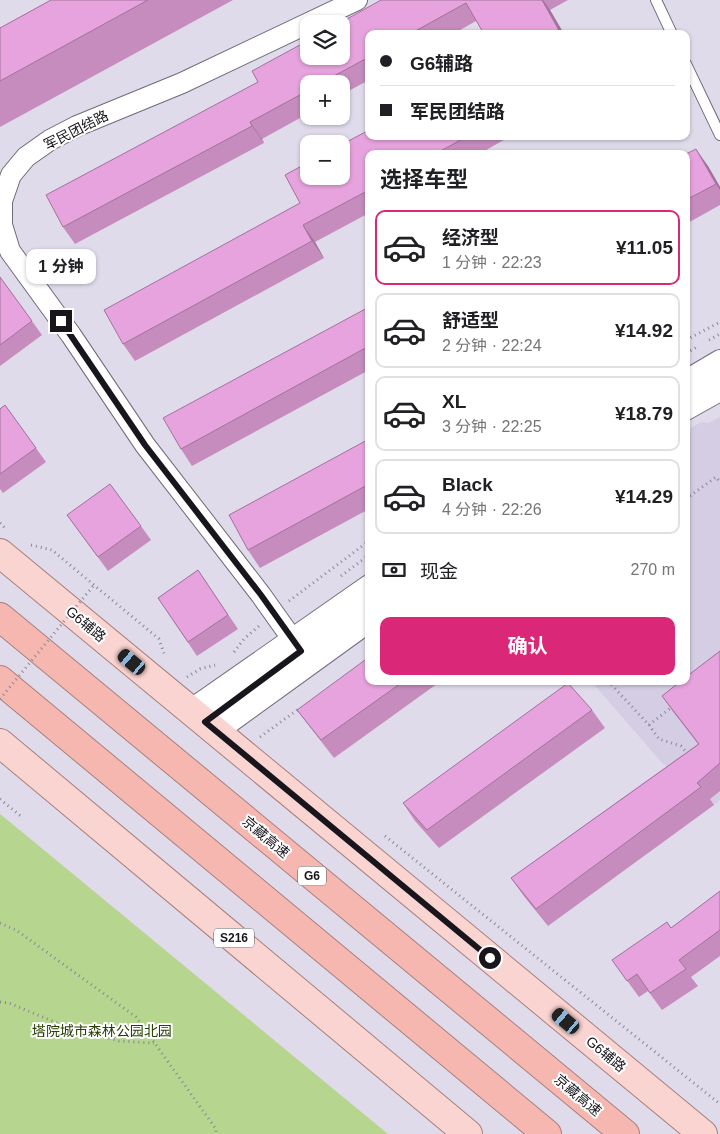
<!DOCTYPE html>
<html lang="zh">
<meta charset="utf-8">
<style>
:root{--surface:#fff;--page:#f2f2f2;--text:#202124;--muted:#757577;--line:#e0e0e0;--accent:#db2777}
body{margin:0;font-family:Arial,"Noto Sans SC",sans-serif;background:var(--page);color:var(--text);height:100vh;display:flex;flex-direction:column;font-size:19px;white-space:nowrap}
*{box-sizing:border-box;margin:0}
p{font-size:16px;color:var(--muted)}
.icon{flex:none;width:28px;height:28px;fill:none;stroke:currentColor;stroke-width:2;stroke-linecap:round;stroke-linejoin:round}
.map{position:relative;flex:1;overflow:hidden}
.sheet{position:absolute;left:365px;top:150px;width:325px;height:535px;display:flex;flex-direction:column;background:var(--surface);border-radius:10px;box-shadow:0 1px 4px #0004}
.sheet>*{flex:none}
.banner{position:absolute;left:365px;top:30px;width:325px;height:110px;border-radius:10px;box-shadow:0 1px 4px #0004;display:grid;align-content:center;height:110px;padding:0 15px;background:var(--surface)}
.tools{position:absolute;left:300px;top:15px;display:grid;gap:10px}
.tools a{display:grid;place-items:center;width:50px;height:50px;border-radius:10px;background:var(--surface);box-shadow:0 1px 4px #0004;font-size:25px}
.end{position:absolute;width:22px;height:22px;margin:-11px;border:6px solid #18161c;background:#fff;box-shadow:0 0 0 2px #fff}
.from{border-radius:50%}
.bubble{position:absolute;height:35px;border-radius:10px;background:var(--surface);box-shadow:0 1px 4px #0004;font-size:16px;font-weight:700;line-height:35px;text-align:center}
.car{position:absolute;width:15px;height:30px;margin:-15px -8px;border-radius:6px;box-shadow:0 0 4px 1px #0007;background:linear-gradient(#222 24%,#8ab4d8 0 40%,#222 0 76%,#8ab4d8 0 86%,#222 0)}
.banner b{display:flex;align-items:center;gap:18px;height:48px;font-size:19px}
.banner b+b{border-top:1px solid var(--line)}
.banner i{width:12px;height:12px;background:var(--text)}
ul{padding:0;list-style:none}
li{display:flex;align-items:center;gap:15px;height:75px;margin:0 10px 8px;padding:0 5px;border:2px solid var(--line);border-radius:10px}
li div{flex:1}
li b{display:block;font-size:19px}
li em{font-style:normal;font-weight:700}
li.selected{border-color:var(--accent)}
li>.icon{width:45px;height:45px;stroke-width:1.5}
h2{padding:0 15px;font-size:22px;line-height:60px}
.pay{display:flex;align-items:center;gap:12px;height:55px;padding:0 15px;font-size:19px}
.pay p{margin-inline-start:auto}
.cta{display:flex;gap:10px;margin-top:auto;padding:10px 15px}
.cta a{flex:1;height:58px;border-radius:10px;background:var(--accent);color:#fff;font-size:20px;font-weight:700;line-height:58px;text-align:center}
.map>svg:first-child{display:block}
</style>
<div class="map">
<svg width="720" height="1134" viewBox="0 0 720 1134">
<rect width="100%" height="100%" fill="#e0dbeb"/>
<path fill="#d4cde4" d="M720 417V800L714 805 689 777 663 764 591 681H686V431L701 422 708 423Z"/>
<path fill="#b6d68f" d="M0 814 27 836 388 1134H0Z"/>
<g fill="none" stroke-linecap="round" stroke-linejoin="round">
<defs>
<g id="service">
<path d="M656 0 672 34"/>
<path d="M686 64 720 135"/>
</g>
<g id="minor">
<path d="M686 380 720 360"/>
<path d="M686 410 720 391"/>
<path d="M310 664 261 595 145 445 71 335 10 251 2 225V201L11 175 26 157 50 140 77 126 182 83 357 0"/>
<path d="M190 710 369 585"/>
<path d="M217 732 369 622"/>
</g>
<g id="tertiary">
<path d="M686 395 720 375"/>
<path d="M205 722 369 603"/>
</g>
<g id="primary">
<path d="M0 553 703 1134"/>
<path d="M0 743 468 1134"/>
</g>
<g id="motorway">
<path d="M0 617 625 1134"/>
<path d="M0 680 547 1134"/>
</g>
</defs>
<use href="#service" stroke="#6f6b79" stroke-width="12"/>
<use href="#minor" stroke="#6f6b79" stroke-width="22"/>
<use href="#tertiary" stroke="#6f6b79" stroke-width="28"/>
<use href="#primary" stroke="#a87f7d" stroke-width="30"/>
<use href="#motorway" stroke="#a87f7d" stroke-width="30"/>
<g stroke="#8a8792" stroke-width="3" stroke-dasharray="1 4" stroke-linecap="butt">
<path d="M686 340 720 322"/>
<path d="M709 340 720 334"/>
<path d="M686 353 697 347"/>
<path d="M686 491 690 496 686 498"/>
<path d="M690 496 716 477 720 482"/>
<path d="M0 523 6 529"/>
<path d="M31 545 52 550 94 585 159 639 165 656"/>
<path d="M341 576 369 555"/>
<path d="M289 601 369 541"/>
<path d="M234 652 244 639 259 626"/>
<path d="M187 677 200 669 215 665"/>
<path d="M608 681 649 725 659 739 681 746 689 755"/>
<path d="M649 725 672 707"/>
<path d="M260 737 300 708"/>
<path d="M0 799 23 818"/>
<path d="M385 836 720 1104"/>
<path d="M0 923 16 930 136 1017 216 1129V1134"/>
<path d="M0 1002 9 1003 57 1023 119 1041 154 1043"/>
</g>
<use href="#service" stroke="#fff" stroke-width="10"/>
<use href="#minor" stroke="#fff" stroke-width="20"/>
<use href="#tertiary" stroke="#fff" stroke-width="25"/>
<use href="#primary" stroke="#fad4d0" stroke-width="28"/>
<use href="#motorway" stroke="#f6b7b1" stroke-width="28"/>
<path stroke="#8a8792" stroke-width="3" stroke-dasharray="1 4" stroke-linecap="butt" d="M0 699 94 585"/>
</g>
<g fill="#c68cbe">
<path d="M51 0H233L0 127V28Z"/>
<path d="M381 0H568L550 10 564 34H569H484L476 21 453 34H369V80L341 95V84H309V113L262 139 264 143 75 244 63 227 258 82Z"/>
<path d="M369 136H511L479 154H369V213L315 242 324 258 135 361 123 344 300 203Z"/>
<path d="M686 154 708 166 720 187V205L686 224Z"/>
<path d="M0 277 42 335 0 366Z"/>
<path d="M369 307V370L192 466 181 449Z"/>
<path d="M5 405 46 462 3 493 0 489V409Z"/>
<path d="M369 439V509L260 568 248 550Z"/>
<path d="M67 515 141 526 151 540 108 571Z"/>
<path d="M198 570 238 629 197 656 158 598Z"/>
<path d="M720 651V791L710 799 714 805 548 926 523 895 511 878 698 744 674 713 662 696Z"/>
<path d="M369 681H441L334 758 310 727 297 710Z"/>
<path d="M592 710 605 728 439 848 415 821 403 803Z"/>
<path d="M720 891V956L691 977 698 986 662 1010 648 991 639 997 612 960 671 928Z"/>
</g>
<g fill="#a1729b">
<path d="M542 0H543L550 10 564 34H561Z"/>
<path d="M250 122 262 139 264 143 252 126Z"/>
<path d="M696 149 708 166 720 187V190L716 184Z"/>
<path d="M303 225 315 242 324 258 312 241Z"/>
</g>
<g fill="#e6a3dd" stroke="#a1729b">
<path d="M51 0H148L0 81V28Z"/>
<path d="M381 0H542L561 34H484L466 3 410 34H369V57L319 84H309V90L250 122 252 126 63 227 46 195 258 82 252 71 309 40V56H341V24H338Z"/>
<path d="M369 130V136H468L435 154H369V190L303 225 312 241 123 344 104 310 300 203 285 175 309 162V176H341V145Z"/>
<path d="M696 149 716 184 686 200V154Z"/>
<path d="M0 277 32 321 0 345Z"/>
<path d="M369 307V346L181 449 163 418Z"/>
<path d="M5 405 36 448 0 474V409Z"/>
<path d="M369 439V484L248 550 229 515Z"/>
<path d="M110 484 141 526 98 557 67 515Z"/>
<path d="M198 570 228 615 188 642 158 598Z"/>
<path d="M720 651V763L697 783 701 787 536 909 511 878 699 744 662 696 681 681H686V677Z"/>
<path d="M369 657V681H404L321 740 297 710Z"/>
<path d="M568 683 592 710 427 830 403 803Z"/>
<path d="M720 891V930L679 960 686 969 650 993 637 974 627 981 612 960 667 922 671 928Z"/>
</g>
<g fill="none" stroke-linecap="round" stroke-linejoin="round">
<path stroke="#18161c" stroke-width="6" d="M61 321 145 445 261 595 301 651 205 722 490 958"/>
</g>
<g text-anchor="middle" dominant-baseline="central" stroke-width="4" stroke-linejoin="round" paint-order="stroke">
<g fill="#fff" stroke="#5d5c60" stroke-width="1">
<rect x="298" y="866.5" width="28" height="19" rx="4"/>
<rect x="214" y="928.5" width="40" height="19" rx="4"/>
</g>
<g font-size="12" font-weight="bold" fill="#18161c">
<text x="312" y="876">G6</text>
<text x="234" y="938">S216</text>
</g>
<g font-size="14" fill="#18161c" stroke="#fff">
<text transform="translate(76 130) rotate(-27)">军民团结路</text>
<text transform="translate(86 624) rotate(40)">G6辅路</text>
<text transform="translate(266 837) rotate(40)">京藏高速</text>
<text transform="translate(606 1054) rotate(40)">G6辅路</text>
<text transform="translate(578 1095) rotate(40)">京藏高速</text>
</g>
<g font-size="14" fill="#293e05" stroke="#fff">
<text x="102" y="1031">塔院城市森林公园北园</text>
</g>
</g>
</svg>
<div class="tools">
<a><svg class="icon" aria-label="layers" viewBox="0 0 24 24"><path d="M12 4l9 5-9 5-9-5zM3 14l9 5 9-5"/></svg></a>
<a>+</a>
<a>−</a>
</div>
<i class="end from" style="left:490px;top:958px"></i>
<i class="end" style="left:61px;top:321px"></i>
<div class="bubble" style="left:26px;top:249px;width:70px">1 分钟</div>
<i class="car" style="left:132px;top:662px;rotate:310deg"></i>
<i class="car" style="left:566px;top:1021px;rotate:310deg"></i>
<div class="banner">
<b><i class="from"></i>G6辅路</b>
<b><i></i>军民团结路</b>
</div>
<section class="sheet">
<h2>选择车型</h2>
<ul>
<li class="selected"><svg class="icon" aria-label="car" viewBox="0 0 24 24"><path d="M5 17H2v-5l4-1 3-4h7l3 4 3 1v5h-3M9 17h6M6 11h13"/><circle cx="7" cy="17" r="2"/><circle cx="17" cy="17" r="2"/></svg><div><b>经济型</b><p>1 分钟 · 22:23</p></div><em>¥11.05</em></li>
<li><svg class="icon" aria-label="car" viewBox="0 0 24 24"><path d="M5 17H2v-5l4-1 3-4h7l3 4 3 1v5h-3M9 17h6M6 11h13"/><circle cx="7" cy="17" r="2"/><circle cx="17" cy="17" r="2"/></svg><div><b>舒适型</b><p>2 分钟 · 22:24</p></div><em>¥14.92</em></li>
<li><svg class="icon" aria-label="car" viewBox="0 0 24 24"><path d="M5 17H2v-5l4-1 3-4h7l3 4 3 1v5h-3M9 17h6M6 11h13"/><circle cx="7" cy="17" r="2"/><circle cx="17" cy="17" r="2"/></svg><div><b>XL</b><p>3 分钟 · 22:25</p></div><em>¥18.79</em></li>
<li><svg class="icon" aria-label="car" viewBox="0 0 24 24"><path d="M5 17H2v-5l4-1 3-4h7l3 4 3 1v5h-3M9 17h6M6 11h13"/><circle cx="7" cy="17" r="2"/><circle cx="17" cy="17" r="2"/></svg><div><b>Black</b><p>4 分钟 · 22:26</p></div><em>¥14.29</em></li>
</ul>
<div class="pay"><svg class="icon" aria-label="cash" viewBox="0 0 24 24"><path d="M3 7h18v10H3z"/><circle cx="12" cy="12" r="2"/></svg>现金<p>270 m</p></div>
<div class="cta"><a>确认</a></div>
</section>
</div>
